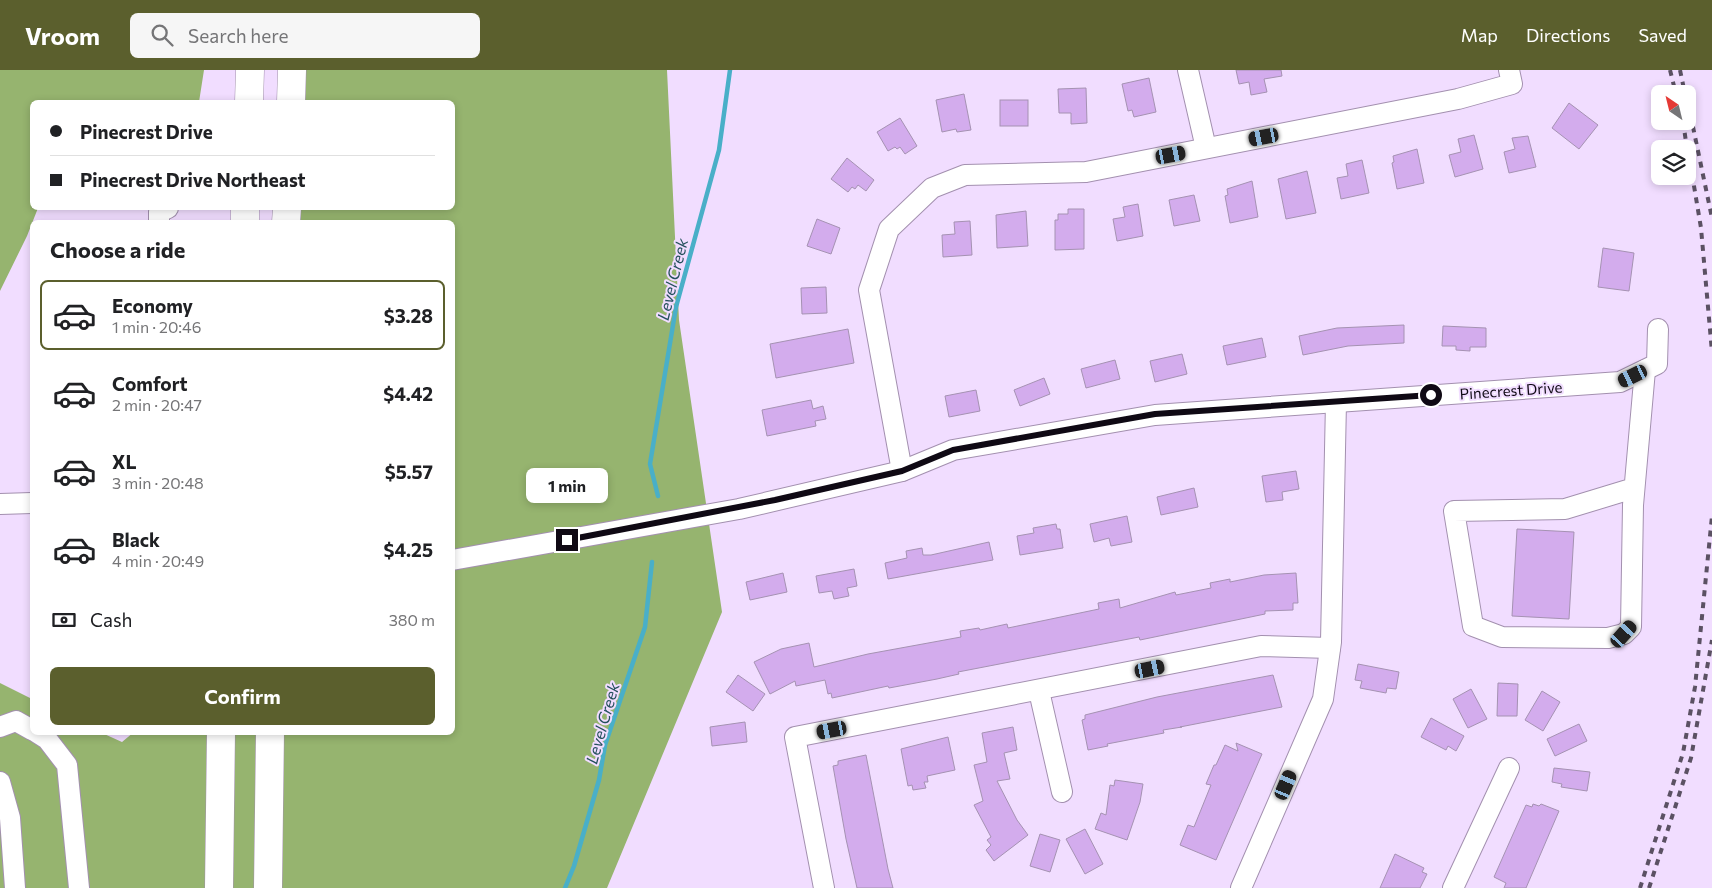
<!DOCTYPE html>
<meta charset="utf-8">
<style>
:root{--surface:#fff;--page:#f6f6f6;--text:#202124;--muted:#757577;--line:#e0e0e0;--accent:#5b5f2d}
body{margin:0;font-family:Commissioner,sans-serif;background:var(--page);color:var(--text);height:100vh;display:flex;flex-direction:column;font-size:19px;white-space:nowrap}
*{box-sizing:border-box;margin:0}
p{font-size:16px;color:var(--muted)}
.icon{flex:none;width:28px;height:28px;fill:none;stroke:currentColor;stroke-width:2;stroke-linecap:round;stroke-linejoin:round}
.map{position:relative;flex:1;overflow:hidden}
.details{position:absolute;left:30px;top:150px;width:425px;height:515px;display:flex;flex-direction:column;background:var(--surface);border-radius:8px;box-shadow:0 2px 8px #0003}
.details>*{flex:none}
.top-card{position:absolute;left:30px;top:30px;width:425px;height:110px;border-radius:8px;box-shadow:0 2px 8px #0003;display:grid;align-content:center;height:110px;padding:0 20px;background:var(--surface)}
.needle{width:32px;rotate:325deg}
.controls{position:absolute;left:1651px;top:15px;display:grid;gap:10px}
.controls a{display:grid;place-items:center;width:45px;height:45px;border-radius:8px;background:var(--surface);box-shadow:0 2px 8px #0003;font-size:25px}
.end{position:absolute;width:22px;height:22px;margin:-11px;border:6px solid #0f0914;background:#fff;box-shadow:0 0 0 2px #fff}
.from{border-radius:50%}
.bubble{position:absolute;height:35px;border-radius:8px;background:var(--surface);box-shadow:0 2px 8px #0003;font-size:16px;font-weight:700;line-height:35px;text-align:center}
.car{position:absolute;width:15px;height:30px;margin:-15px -8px;border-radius:6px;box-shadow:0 0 4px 1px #0007;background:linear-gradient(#222 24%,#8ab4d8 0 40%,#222 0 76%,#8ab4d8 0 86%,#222 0)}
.top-card b{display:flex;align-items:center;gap:18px;height:48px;font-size:19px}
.top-card b+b{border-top:1px solid var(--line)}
.top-card i{width:12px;height:12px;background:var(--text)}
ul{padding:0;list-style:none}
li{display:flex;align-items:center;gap:15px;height:70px;margin:0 10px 8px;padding:0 10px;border:2px solid transparent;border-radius:8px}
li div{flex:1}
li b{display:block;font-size:19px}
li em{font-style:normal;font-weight:700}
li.selected{border-color:var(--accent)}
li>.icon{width:45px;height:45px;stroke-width:1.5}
h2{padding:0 20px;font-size:22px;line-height:60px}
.pay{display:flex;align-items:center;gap:12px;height:55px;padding:0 20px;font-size:19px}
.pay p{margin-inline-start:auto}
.cta{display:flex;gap:10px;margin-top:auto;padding:10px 20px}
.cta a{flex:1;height:58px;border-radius:8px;background:var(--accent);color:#fff;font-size:20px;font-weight:700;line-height:58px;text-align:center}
header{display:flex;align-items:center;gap:30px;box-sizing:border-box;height:70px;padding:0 25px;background:var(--accent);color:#fff}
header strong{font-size:24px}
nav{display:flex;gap:28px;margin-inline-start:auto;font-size:18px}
.search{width:350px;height:45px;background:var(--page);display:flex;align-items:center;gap:12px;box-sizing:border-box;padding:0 18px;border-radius:8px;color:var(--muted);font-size:19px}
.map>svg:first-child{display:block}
</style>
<header>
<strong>Vroom</strong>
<div class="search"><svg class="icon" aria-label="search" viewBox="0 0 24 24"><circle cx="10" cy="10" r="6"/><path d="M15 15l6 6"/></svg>Search here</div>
<nav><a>Map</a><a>Directions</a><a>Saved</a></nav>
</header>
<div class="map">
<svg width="1712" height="818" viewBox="0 0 1712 818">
<rect width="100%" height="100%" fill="#f1ddff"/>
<g fill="#96b46f">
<path d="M0 0H204L199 32H32V138H38L27 166 0 221Z"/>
<path d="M297 0H667L679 250 722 542 607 818H0V613L32 629V662L102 663 122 672 134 662H452V152H294V138H452V32H296Z"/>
</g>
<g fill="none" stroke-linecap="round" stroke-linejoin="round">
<g stroke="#49afc8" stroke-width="4.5">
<path d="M658 426 650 394 676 237 719 80 730 0"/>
<path d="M565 818 574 796 599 710 605 675 645 557 652 492"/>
</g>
</g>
<g fill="#d3aced" stroke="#a592b2">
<path d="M1236 0H1281L1282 6 1264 9 1267 22 1251 25 1249 12 1239 14Z"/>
<path d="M1149 8 1156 42 1134 47 1132 40 1128 41 1122 14Z"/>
<path d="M1086 18 1087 53 1071 54V43H1059L1058 19Z"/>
<path d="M964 24 971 60 957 62 956 59 942 62 936 30Z"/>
<rect x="1000" y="30" width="28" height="26"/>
<path d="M1569 33 1598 55 1579 79 1552 58Z"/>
<path d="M900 48 917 76 905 84 900 77 897 79 895 77 888 81 877 62Z"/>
<path d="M1474 65 1483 99 1455 107 1449 85 1461 82 1458 69Z"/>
<path d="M1528 66 1536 97 1509 103 1504 82 1515 79 1512 68Z"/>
<path d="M1417 79 1424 113 1397 119 1392 93 1394 92 1393 86Z"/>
<path d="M847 88 874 110 866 121 858 115 855 119 852 117 848 122 831 109Z"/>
<path d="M1362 90 1369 123 1341 129 1337 108 1348 106 1346 94Z"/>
<path d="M1307 101 1316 143 1286 149 1278 109Z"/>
<path d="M1252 111 1258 147 1230 153 1225 126 1228 125 1227 119Z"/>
<path d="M1194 125 1200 151 1174 156 1169 130Z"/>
<path d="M1138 134 1143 166 1117 171 1113 149 1125 147 1123 137Z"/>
<path d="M1068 139H1084V179L1055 180V150H1058V144H1068Z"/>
<path d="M1026 141 1028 176 997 178 996 145Z"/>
<path d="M817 149 840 158 831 184 807 176Z"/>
<path d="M970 151 972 185 943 187 942 165 955 164 954 152Z"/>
<path d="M1603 178 1634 183 1629 221 1598 217Z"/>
<path d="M826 217 827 243 802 244 801 218Z"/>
<path d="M1404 255V273L1348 276 1303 285 1299 266 1337 258Z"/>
<path d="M1443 256 1486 258V277H1470V281L1456 280V276H1442Z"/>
<path d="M848 259 854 293 776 308 770 274Z"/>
<path d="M1262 268 1266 287 1227 295 1223 276Z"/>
<path d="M1182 284 1187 304 1155 312 1150 291Z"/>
<path d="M1115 290 1120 309 1086 318 1081 299Z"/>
<path d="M1044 308 1050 324 1020 336 1014 320Z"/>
<path d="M976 320 980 341 949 347 945 326Z"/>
<path d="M811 330 813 339 823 336 826 349 815 351 816 356 767 366 762 340Z"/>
<path d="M1296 401 1299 419 1282 422 1283 430 1266 432 1262 406Z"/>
<path d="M1194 418 1198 437 1161 445 1157 427Z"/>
<path d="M1127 446 1132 472 1111 476 1109 468 1094 472 1090 454Z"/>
<path d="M1056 454 1057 459H1060L1063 478 1020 485 1017 466 1034 463 1033 458Z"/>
<path d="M1517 459 1574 462 1569 549 1512 546Z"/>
<path d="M989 472 993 490 888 509 885 493 907 488 906 481 922 478 923 485H931Z"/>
<path d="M854 499 857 516 847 518 849 526 834 529 832 521 819 523 816 506Z"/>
<path d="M783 503 787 522 750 530 746 512Z"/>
<path d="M1296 503 1298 533H1293V540L1265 541V544L1140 570 1139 567 958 602 959 604 937 609 889 618 888 616 832 628 831 623 828 624 825 610 796 616 795 611 770 624 754 592 781 579 809 573 814 597 868 584 961 567 960 561 979 558 980 560 1007 554 1008 558 1099 539 1098 533 1119 529 1120 538 1175 522 1176 525 1211 518 1210 513 1230 509V512L1264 505Z"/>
<path d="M1358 594 1399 602 1396 619 1387 618 1386 623 1360 618 1362 611 1355 610Z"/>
<path d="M738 605 765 624 753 641 726 622Z"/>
<path d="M1273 605 1282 637 1180 657H1182L1163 660 1164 663 1107 674 1108 676 1088 680 1082 650 1085 649V645L1157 627Z"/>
<path d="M1498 613 1518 614 1517 646H1497Z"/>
<path d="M1471 619 1487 649 1468 658 1453 629Z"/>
<path d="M1542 621 1560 632 1543 661 1525 650Z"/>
<path d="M1431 648 1464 666 1456 681 1448 676 1446 680 1421 667Z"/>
<path d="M745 652 747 672 712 676 710 657Z"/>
<path d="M1579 654 1587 671 1555 686 1547 669Z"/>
<path d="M1013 657 1017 680 1004 683 1010 709 997 711 1017 750 1028 765 994 791 986 780 991 775 987 770 991 767 974 735 983 731 974 695 987 692 982 663Z"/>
<path d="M948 667 955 700 927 706 928 712H924L926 718 913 720 912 715 908 716 901 679Z"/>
<path d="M1236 673 1262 684 1216 790 1180 775 1188 755 1194 757 1211 715 1206 714 1214 695H1216L1225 675 1238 681Z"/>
<path d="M866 685 888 799 893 818H857L846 769 833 696 838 695V691Z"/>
<path d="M1554 698 1590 702 1587 721 1561 717 1562 714 1552 712Z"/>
<path d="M1115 710 1143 714 1140 732 1127 770 1095 759 1101 743 1106 745 1110 715 1114 716Z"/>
<path d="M1533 734 1539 736 1541 734 1559 741 1526 818H1504L1506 813 1494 807 1526 735 1532 737Z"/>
<path d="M1085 759 1103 794 1085 804 1066 769Z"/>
<path d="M1040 764 1060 770 1050 802 1030 796Z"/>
<path d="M1395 784 1424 798 1422 802 1427 804 1420 818H1380Z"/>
</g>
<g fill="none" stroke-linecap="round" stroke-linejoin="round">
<defs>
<g id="minor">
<path d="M1188 0 1206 78"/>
<path d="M159 152V142L168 138"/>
<path d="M902 401 869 220 889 159 932 118 965 105 1086 102 1458 29 1512 14 1509 0"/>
<path d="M1634 418 1565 439 1454 441 1473 556 1502 567 1608 568 1624 564 1631 557 1633 435C1637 390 1641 345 1645 300"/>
<path d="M0 434 32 433"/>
<path d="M452 490 739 439 902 401 953 380 1155 345 1620 312 1657 294 1658 259"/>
<path d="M1039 621 1062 722"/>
<path d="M0 657 16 651 32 660"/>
<path d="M36 662 47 669 67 695 79 818"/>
<path d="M0 712 10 748 15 818"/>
<path d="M824 818 795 667 1261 576 1330 578"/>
<path d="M1241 818 1323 629 1331 572 1336 332"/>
<path d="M1453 818 1509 698"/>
</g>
<g id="highway">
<path d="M249 32 250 0"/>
<path d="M291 32 292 0"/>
<path d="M245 152V138"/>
<path d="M286 152 287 138"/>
<path d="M219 818 221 662"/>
<path d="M268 818 270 662"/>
</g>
</defs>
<use href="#minor" stroke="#a390af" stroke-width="22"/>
<use href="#highway" stroke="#a390af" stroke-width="29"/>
<use href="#minor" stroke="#fff" stroke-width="20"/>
<use href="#highway" stroke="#fff" stroke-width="28"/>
<g stroke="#5b5163" stroke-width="4" stroke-dasharray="6 6" stroke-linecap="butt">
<path d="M1670 0 1676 24"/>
<path d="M1680 0 1685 24"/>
<path d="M1688 33 1712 148"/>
<path d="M1683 51 1687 79"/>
<path d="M1688 80 1701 158 1712 282"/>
<path d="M1640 818 1683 683 1695 617 1712 446"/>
<path d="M1649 818 1691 688 1712 570"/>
</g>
</g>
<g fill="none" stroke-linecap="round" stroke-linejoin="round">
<path stroke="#0f0914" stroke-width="6" d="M567 470 775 430 902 401 953 380 1155 344 1431 325"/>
</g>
<g text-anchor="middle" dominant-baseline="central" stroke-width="4" stroke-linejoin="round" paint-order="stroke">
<g font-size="15" fill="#0f0914" stroke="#f1ddff">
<text transform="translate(1511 320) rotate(-4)">Pinecrest Drive</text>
</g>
<g font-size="16" font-style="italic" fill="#24505c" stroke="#f1ddff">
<text transform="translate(672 209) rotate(-76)">Level Creek</text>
<text transform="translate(602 653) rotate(-74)">Level Creek</text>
</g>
</g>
</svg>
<div class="controls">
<a><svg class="needle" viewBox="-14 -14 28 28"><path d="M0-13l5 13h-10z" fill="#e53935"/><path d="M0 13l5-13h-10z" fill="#757577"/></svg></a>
<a><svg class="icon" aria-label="layers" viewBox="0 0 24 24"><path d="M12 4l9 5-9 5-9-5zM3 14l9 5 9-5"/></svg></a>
</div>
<i class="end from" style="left:1431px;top:325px"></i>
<i class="end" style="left:567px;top:470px"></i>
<div class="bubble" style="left:526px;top:398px;width:82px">1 min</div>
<i class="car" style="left:1264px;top:67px;rotate:259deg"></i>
<i class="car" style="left:1171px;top:85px;rotate:79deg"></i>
<i class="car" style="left:1633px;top:306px;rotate:244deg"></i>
<i class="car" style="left:1624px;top:564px;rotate:42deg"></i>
<i class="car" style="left:1150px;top:599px;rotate:78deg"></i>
<i class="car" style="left:832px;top:660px;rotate:259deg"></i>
<i class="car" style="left:1286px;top:715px;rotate:23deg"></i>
<div class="top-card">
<b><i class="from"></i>Pinecrest Drive</b>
<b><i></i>Pinecrest Drive Northeast</b>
</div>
<section class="details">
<h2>Choose a ride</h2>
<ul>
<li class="selected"><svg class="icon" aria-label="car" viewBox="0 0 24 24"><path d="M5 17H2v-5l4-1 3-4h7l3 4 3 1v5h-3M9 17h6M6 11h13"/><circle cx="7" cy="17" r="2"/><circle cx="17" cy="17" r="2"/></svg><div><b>Economy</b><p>1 min · 20:46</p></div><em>$3.28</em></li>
<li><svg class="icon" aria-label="car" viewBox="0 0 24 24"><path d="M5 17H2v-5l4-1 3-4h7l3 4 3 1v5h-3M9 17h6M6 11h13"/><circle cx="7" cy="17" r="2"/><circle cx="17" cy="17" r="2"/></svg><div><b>Comfort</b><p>2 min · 20:47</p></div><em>$4.42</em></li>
<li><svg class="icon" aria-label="car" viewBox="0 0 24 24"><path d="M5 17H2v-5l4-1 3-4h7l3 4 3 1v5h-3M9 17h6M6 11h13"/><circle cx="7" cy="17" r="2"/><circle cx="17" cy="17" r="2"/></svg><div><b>XL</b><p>3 min · 20:48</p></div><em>$5.57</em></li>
<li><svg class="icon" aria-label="car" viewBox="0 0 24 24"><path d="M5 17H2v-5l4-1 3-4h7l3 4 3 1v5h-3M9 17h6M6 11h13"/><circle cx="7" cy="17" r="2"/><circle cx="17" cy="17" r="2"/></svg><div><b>Black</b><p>4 min · 20:49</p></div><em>$4.25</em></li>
</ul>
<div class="pay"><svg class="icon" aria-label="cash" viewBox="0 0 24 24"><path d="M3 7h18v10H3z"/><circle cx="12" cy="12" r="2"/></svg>Cash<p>380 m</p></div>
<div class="cta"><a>Confirm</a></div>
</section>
</div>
